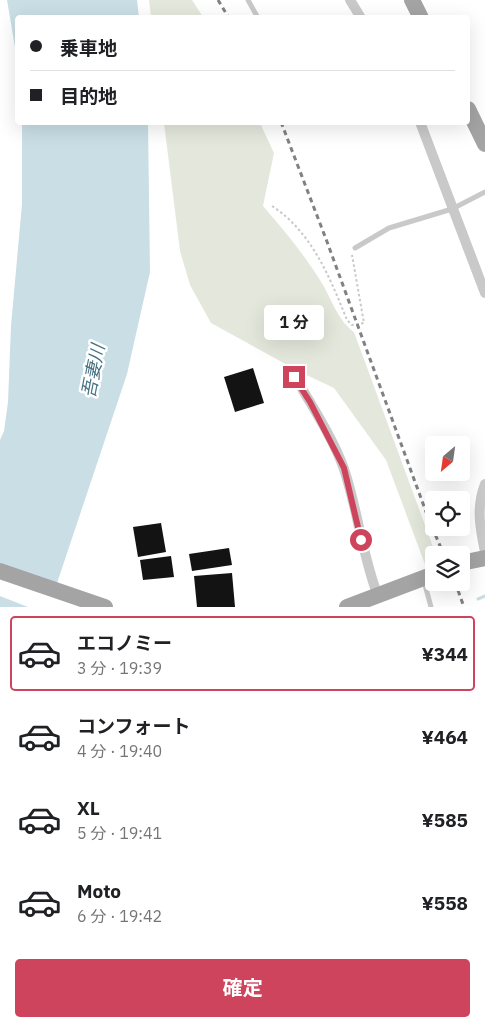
<!DOCTYPE html>
<html lang="ja">
<meta charset="utf-8">
<style>
:root{--surface:#fff;--page:#f2f2f2;--text:#202124;--muted:#757577;--line:#e0e0e0;--accent:#ce445d}
body{margin:0;font-family:"IBM Plex Sans","Noto Sans JP",sans-serif;background:var(--page);color:var(--text);height:100vh;display:flex;flex-direction:column;font-size:19px;white-space:nowrap}
*{box-sizing:border-box;margin:0}
p{font-size:16px;color:var(--muted)}
.icon{flex:none;width:28px;height:28px;fill:none;stroke:currentColor;stroke-width:2;stroke-linecap:round;stroke-linejoin:round}
.map{position:relative;height:607px;overflow:hidden}
.sheet{display:flex;flex-direction:column;background:var(--surface);flex:1}
.sheet>*{flex:none}
.top-card{position:absolute;left:15px;top:15px;width:455px;height:110px;border-radius:5px;box-shadow:0 5px 20px #0002;display:grid;align-content:center;height:110px;padding:0 15px;background:var(--surface)}
.needle{width:32px;rotate:209deg}
.controls{position:absolute;left:425px;top:436px;display:grid;gap:10px}
.controls a{display:grid;place-items:center;width:45px;height:45px;border-radius:5px;background:var(--surface);box-shadow:0 5px 20px #0002;font-size:25px}
.end{position:absolute;width:22px;height:22px;margin:-11px;border:6px solid #ce445d;background:#fff;box-shadow:0 0 0 2px #fff}
.from{border-radius:50%}
.bubble{position:absolute;height:35px;border-radius:5px;background:var(--surface);box-shadow:0 5px 20px #0002;font-size:16px;font-weight:700;line-height:35px;text-align:center}
.top-card b{display:flex;align-items:center;gap:18px;height:48px;font-size:19px}
.top-card b+b{border-top:1px solid var(--line)}
.top-card i{width:12px;height:12px;background:var(--text)}
ul{padding:9px 0 0;list-style:none}
li{display:flex;align-items:center;gap:15px;height:75px;margin:0 10px 8px;padding:0 5px;border:2px solid transparent;border-radius:5px}
li div{flex:1}
li b{display:block;font-size:19px}
li em{font-style:normal;font-weight:700}
li.current{border-color:var(--accent)}
li>.icon{width:45px;height:45px;stroke-width:1.5}
.action{display:flex;gap:10px;margin-top:auto;padding:10px 15px}
.action a{flex:1;height:58px;border-radius:5px;background:var(--accent);color:#fff;font-size:20px;font-weight:700;line-height:58px;text-align:center}
.map>svg:first-child{display:block}
</style>
<div class="map">
<svg width="485" height="607" viewBox="0 0 485 607">
<rect width="100%" height="100%" fill="#fff"/>
<g fill="#e4e8dc">
<path d="M149 0H192L203 17H151Z"/>
<path d="M164 123H260L274 153 263 206C284 230 303 253 320 280 331 297 337 320 354 332L436 555H434V564L426 567 386 460 334 388 300 372 211 323 190 285 180 251Z"/>
</g>
<g fill="#cadee6">
<path d="M7 0H137L139 17 18 18 17 59Z"/>
<path d="M22 123H148L150 272 127 374 49 607H0V440L4 431 8 402 11 326 22 204Z"/>
</g>
<path fill="#fff" d="M0 564 59 585 52 607H28L0 596Z"/>
<g fill="none" stroke-linecap="round" stroke-linejoin="round">
<path stroke="#cadee6" stroke-width="3" d="M478 599 485 596"/>
</g>
<g fill="#131313">
<path d="M253 368 264 403 235 412 224 377Z"/>
<path d="M161 523 166 552 138 557 133 527Z"/>
<path d="M229 548 232 565 192 571 189 554Z"/>
<path d="M171 556 174 577 143 580 140 560Z"/>
<path d="M232 573 235 607H197L194 576Z"/>
</g>
<g fill="none" stroke-linecap="round" stroke-linejoin="round">
<path stroke="#c9c9c9" stroke-width="2" stroke-dasharray="2.5 2.5" stroke-linecap="butt" d="M272 206C312 232 330 278 347 320L352 325 364 323 352 255"/>
<g stroke="#c9c9c9" stroke-width="5">
<path d="M248 0 258 18"/>
<path d="M355 248 389 228 452 209 485 192"/>
<path d="M424 581 431 607"/>
</g>
<g stroke="#c9c9c9" stroke-width="10">
<path d="M350 0 361 18"/>
<path d="M420 122 485 293"/>
<path d="M295 377C311 404 334 440 344 469 358 511 362 555 378 596"/>
<path d="M485 484C476 507 480 528 485 552"/>
</g>
<g stroke="#a4a4a4" stroke-width="16">
<path d="M412 0 421 18"/>
<path d="M468 109 485 144"/>
<path d="M461 563 485 558"/>
<path d="M0 571 105 607"/>
<path d="M347 607 434 574"/>
</g>
<g stroke="#818181" stroke-width="3" stroke-dasharray="5 4" stroke-linecap="butt">
<path d="M218 0 229 18"/>
<path d="M281 122 326 239 429 520 444 555"/>
<path d="M455 582 464 607"/>
</g>
</g>
<g fill="none" stroke-linecap="round" stroke-linejoin="round">
<path stroke="#ce445d" stroke-width="6" d="M294 377 310 402 344 468 361 540"/>
</g>
<g text-anchor="middle" dominant-baseline="central" stroke-width="5" stroke-linejoin="round" paint-order="stroke">
<g font-size="18" font-style="italic" fill="#457283" stroke="#fff">
<text transform="translate(93 371) rotate(-79)">吾妻川</text>
</g>
</g>
</svg>
<div class="controls">
<a><svg class="needle" viewBox="-14 -14 28 28"><path d="M0-13l5 13h-10z" fill="#e53935"/><path d="M0 13l5-13h-10z" fill="#757577"/></svg></a>
<a><svg class="icon" aria-label="locate" viewBox="0 0 24 24"><circle cx="12" cy="12" r="6"/><path d="M12 2v4M12 18v4M2 12h4M18 12h4"/></svg></a>
<a><svg class="icon" aria-label="layers" viewBox="0 0 24 24"><path d="M12 4l9 5-9 5-9-5zM3 14l9 5 9-5"/></svg></a>
</div>
<i class="end from" style="left:361px;top:540px"></i>
<i class="end" style="left:294px;top:377px"></i>
<div class="bubble" style="left:264px;top:305px;width:60px">1 分</div>
<div class="top-card">
<b><i class="from"></i>乗車地</b>
<b><i></i>目的地</b>
</div>
</div>
<section class="sheet">
<ul>
<li class="current"><svg class="icon" aria-label="car" viewBox="0 0 24 24"><path d="M5 17H2v-5l4-1 3-4h7l3 4 3 1v5h-3M9 17h6M6 11h13"/><circle cx="7" cy="17" r="2"/><circle cx="17" cy="17" r="2"/></svg><div><b>エコノミー</b><p>3 分 · 19:39</p></div><em>¥344</em></li>
<li><svg class="icon" aria-label="car" viewBox="0 0 24 24"><path d="M5 17H2v-5l4-1 3-4h7l3 4 3 1v5h-3M9 17h6M6 11h13"/><circle cx="7" cy="17" r="2"/><circle cx="17" cy="17" r="2"/></svg><div><b>コンフォート</b><p>4 分 · 19:40</p></div><em>¥464</em></li>
<li><svg class="icon" aria-label="car" viewBox="0 0 24 24"><path d="M5 17H2v-5l4-1 3-4h7l3 4 3 1v5h-3M9 17h6M6 11h13"/><circle cx="7" cy="17" r="2"/><circle cx="17" cy="17" r="2"/></svg><div><b>XL</b><p>5 分 · 19:41</p></div><em>¥585</em></li>
<li><svg class="icon" aria-label="car" viewBox="0 0 24 24"><path d="M5 17H2v-5l4-1 3-4h7l3 4 3 1v5h-3M9 17h6M6 11h13"/><circle cx="7" cy="17" r="2"/><circle cx="17" cy="17" r="2"/></svg><div><b>Moto</b><p>6 分 · 19:42</p></div><em>¥558</em></li>
</ul>
<div class="action"><a>確定</a></div>
</section>
